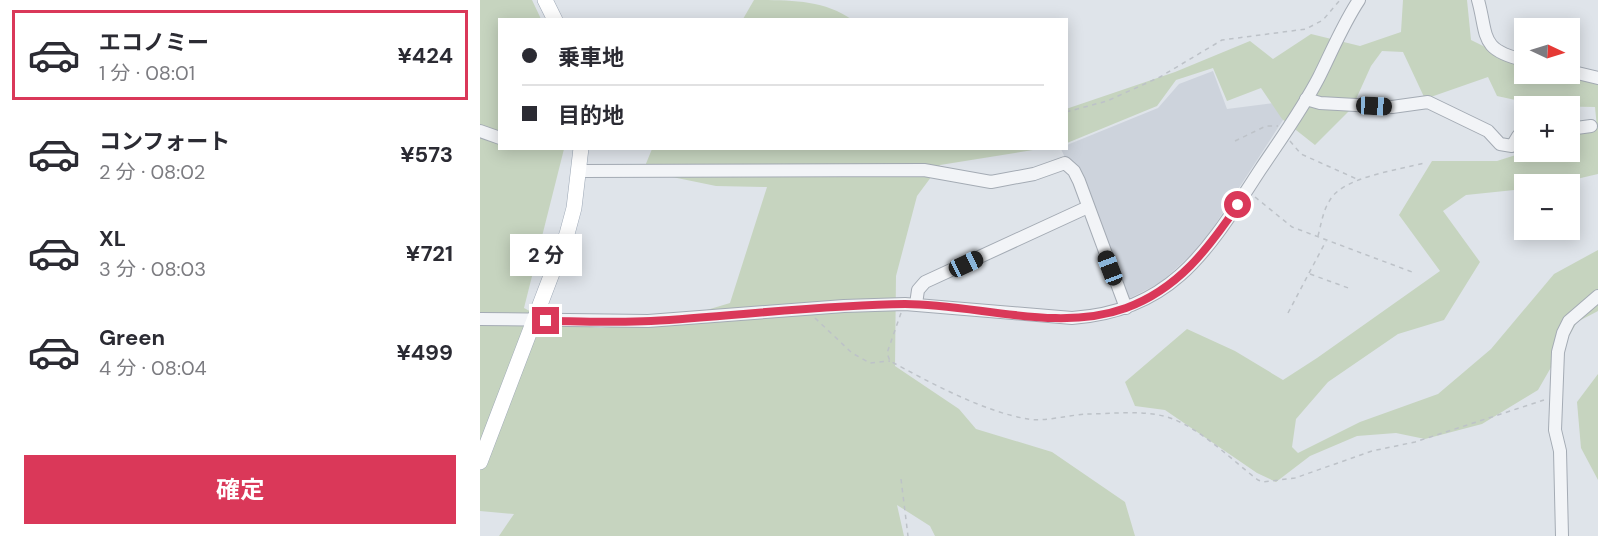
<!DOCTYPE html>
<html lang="ja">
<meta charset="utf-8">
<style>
:root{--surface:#fff;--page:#f7f7f7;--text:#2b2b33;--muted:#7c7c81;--line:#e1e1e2;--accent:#da3859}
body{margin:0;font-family:"DM Sans","Noto Sans JP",sans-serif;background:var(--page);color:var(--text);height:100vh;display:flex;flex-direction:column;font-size:22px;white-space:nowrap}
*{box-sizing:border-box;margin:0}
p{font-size:20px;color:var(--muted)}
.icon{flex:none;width:33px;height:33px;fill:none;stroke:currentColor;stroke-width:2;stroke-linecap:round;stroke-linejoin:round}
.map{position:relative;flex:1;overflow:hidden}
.panel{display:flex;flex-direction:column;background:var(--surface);width:480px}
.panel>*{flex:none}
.banner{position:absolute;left:18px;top:18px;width:570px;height:132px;border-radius:0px;box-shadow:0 3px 15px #0003;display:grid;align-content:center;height:132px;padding:0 24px;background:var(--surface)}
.needle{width:39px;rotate:94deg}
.fabs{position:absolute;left:1034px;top:18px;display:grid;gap:12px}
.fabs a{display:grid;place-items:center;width:66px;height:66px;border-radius:0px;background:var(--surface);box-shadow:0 3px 15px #0003;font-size:30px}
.end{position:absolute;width:27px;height:27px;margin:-14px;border:8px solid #da3859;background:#fff;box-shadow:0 0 0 3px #fff}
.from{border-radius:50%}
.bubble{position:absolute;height:42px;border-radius:0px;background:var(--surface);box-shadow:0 3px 15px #0003;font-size:20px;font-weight:700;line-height:42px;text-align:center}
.car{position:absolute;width:18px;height:36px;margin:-18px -9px;border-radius:8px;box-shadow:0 0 4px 2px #0007;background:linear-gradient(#222 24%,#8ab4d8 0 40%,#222 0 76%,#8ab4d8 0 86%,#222 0)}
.banner b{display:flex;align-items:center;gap:21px;height:57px;font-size:22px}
.banner b+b{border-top:2px solid var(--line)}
.banner i{width:15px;height:15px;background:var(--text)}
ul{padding:10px 0 0;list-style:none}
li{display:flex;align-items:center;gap:18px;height:90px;margin:0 12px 9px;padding:0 12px;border:3px solid transparent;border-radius:0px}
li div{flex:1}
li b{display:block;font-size:22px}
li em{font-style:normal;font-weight:700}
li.selected{border-color:var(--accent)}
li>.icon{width:54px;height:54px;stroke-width:1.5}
.cta{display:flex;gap:12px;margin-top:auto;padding:12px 24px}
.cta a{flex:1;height:69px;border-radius:0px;background:var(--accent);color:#fff;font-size:24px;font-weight:700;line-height:69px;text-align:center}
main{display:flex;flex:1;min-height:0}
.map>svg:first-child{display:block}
</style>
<main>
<section class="panel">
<ul>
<li class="selected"><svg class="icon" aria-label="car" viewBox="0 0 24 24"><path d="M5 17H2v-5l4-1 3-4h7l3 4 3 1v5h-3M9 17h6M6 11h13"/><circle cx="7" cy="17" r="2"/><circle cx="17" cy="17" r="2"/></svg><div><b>エコノミー</b><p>1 分 · 08:01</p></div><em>¥424</em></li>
<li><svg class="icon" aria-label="car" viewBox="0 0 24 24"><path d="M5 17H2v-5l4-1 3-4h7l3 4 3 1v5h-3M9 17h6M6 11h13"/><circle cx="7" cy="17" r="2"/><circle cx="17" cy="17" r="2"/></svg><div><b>コンフォート</b><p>2 分 · 08:02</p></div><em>¥573</em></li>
<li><svg class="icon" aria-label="car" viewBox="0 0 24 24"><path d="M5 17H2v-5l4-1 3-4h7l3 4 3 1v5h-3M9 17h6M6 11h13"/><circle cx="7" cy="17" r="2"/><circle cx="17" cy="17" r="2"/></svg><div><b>XL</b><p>3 分 · 08:03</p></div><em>¥721</em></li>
<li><svg class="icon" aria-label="car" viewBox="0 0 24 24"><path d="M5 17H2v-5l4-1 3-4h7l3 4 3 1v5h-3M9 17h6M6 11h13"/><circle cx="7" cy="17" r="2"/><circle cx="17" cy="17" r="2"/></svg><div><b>Green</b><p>4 分 · 08:04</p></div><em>¥499</em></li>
</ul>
<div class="cta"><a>確定</a></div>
</section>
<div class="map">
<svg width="1118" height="536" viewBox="0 0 1118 536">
<rect width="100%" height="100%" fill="#dfe4ea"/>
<path fill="#cdd3dc" d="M733 71 747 109 816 100 729 234 712 254 680 283 646 300 593 161 587 162 581 149 586 148 587 145 678 108 699 84Z"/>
<g fill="#c6d4bf">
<path d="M0 0H52L61 19 20 20V148L84 149 44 308 74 324 121 328 190 321 250 303 287 187 236 186 163 171 172 149H559L460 165 437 196 416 276 415 366 479 409 496 429 572 452 645 502 655 536H455L450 526 417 505 424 536H19L34 514 0 511Z"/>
<path d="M274 0C309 0 344 0 371 19H263Z"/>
<path d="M923 0H987L991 40 1044 66V74L1118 72V174L1075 184H1044V189L986 195 963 211 1000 262 964 320 918 334 848 382 816 419 812 447 818 453 880 422 958 394 1011 349 1074 274 1118 250V311L1097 322 1058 390 1002 424 945 439 916 433 877 436 830 456 796 482 777 473 685 410 655 406 645 382 707 329 755 351 803 380 837 358 960 271 919 215 952 161H1017L1045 152H1089V137L1117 128 1115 107 1063 106 1017 96 1008 77 945 99 923 52 902 51 891 66 872 108 835 145 802 119 781 88 747 101 733 68 696 80 677 106 587 143 586 109 695 72 770 41 793 59 831 34 880 46 921 32Z"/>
<path d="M1118 374V480L1101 448 1097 402Z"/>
</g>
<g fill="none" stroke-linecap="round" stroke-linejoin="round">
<defs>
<g id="minor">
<path d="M998 0C1008 36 999 50 1044 60"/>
<path d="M1089 71 1118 78"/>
<path d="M826 99 840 103 912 107 948 102 1008 131 1020 144 1032 146 1038 136 1044 135"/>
<path d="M1089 129 1111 126"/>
<path d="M0 131 20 138"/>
<path d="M100 171 444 170 511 182 554 174 585 163 594 171 599 181 646 308"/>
<path d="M436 304 438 290 445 282 608 207"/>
<path d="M0 319 168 321 364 306 425 304 592 318C694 311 729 248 780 170 800 140 822 110 839 77 852 51 863 24 879 0"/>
<path d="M1082 536 1080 451 1075 430 1078 352 1083 333 1089 321 1118 296"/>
</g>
<g id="major">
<path d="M65 0 75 20"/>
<path d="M0 462 87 234 94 208 101 148"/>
</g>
</defs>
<use href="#minor" stroke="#a4abb4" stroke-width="14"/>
<use href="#major" stroke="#9da8b6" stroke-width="16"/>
<g stroke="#bdc2c8" stroke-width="1.5" stroke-dasharray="4.5 4.5" stroke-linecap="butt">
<path d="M586 112 627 101 680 77 742 40 826 29 843 20 860 0"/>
<path d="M755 141 786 126H798"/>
<path d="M810 141 821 154 879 180"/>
<path d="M775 197 812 227 932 272"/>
<path d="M838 236C841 225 843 210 850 200 863 177 918 170 944 163"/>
<path d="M830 274 871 289"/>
<path d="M421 313 407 353 410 361C449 382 504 412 548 419 563 422 589 415 607 414 633 414 667 409 693 419 722 430 753 461 778 480L783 482 815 478 892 451 935 442 1064 400"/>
<path d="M808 313 846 241"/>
<path d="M335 318 372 353 390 363 410 361"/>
<path d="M421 479 428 536"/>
</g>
<use href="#minor" stroke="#f2f4f7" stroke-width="12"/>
<use href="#major" stroke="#fff" stroke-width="15"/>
</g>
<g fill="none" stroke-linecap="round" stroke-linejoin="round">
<path stroke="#da3859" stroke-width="8" d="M66 321C101 321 136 323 171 321 256 316 340 305 425 304 497 304 577 333 646 308 698 289 728 249 758 205"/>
</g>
</svg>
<div class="fabs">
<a><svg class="needle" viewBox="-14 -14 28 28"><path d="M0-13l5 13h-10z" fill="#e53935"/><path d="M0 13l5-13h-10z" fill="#7c7c81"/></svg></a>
<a>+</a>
<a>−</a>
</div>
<i class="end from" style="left:758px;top:205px"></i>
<i class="end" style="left:66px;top:321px"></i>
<div class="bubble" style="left:30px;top:234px;width:72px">2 分</div>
<i class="car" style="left:894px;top:106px;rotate:93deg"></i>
<i class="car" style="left:486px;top:264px;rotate:65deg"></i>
<i class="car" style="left:630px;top:268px;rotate:339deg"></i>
<div class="banner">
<b><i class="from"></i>乗車地</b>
<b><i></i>目的地</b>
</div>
</div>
</main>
